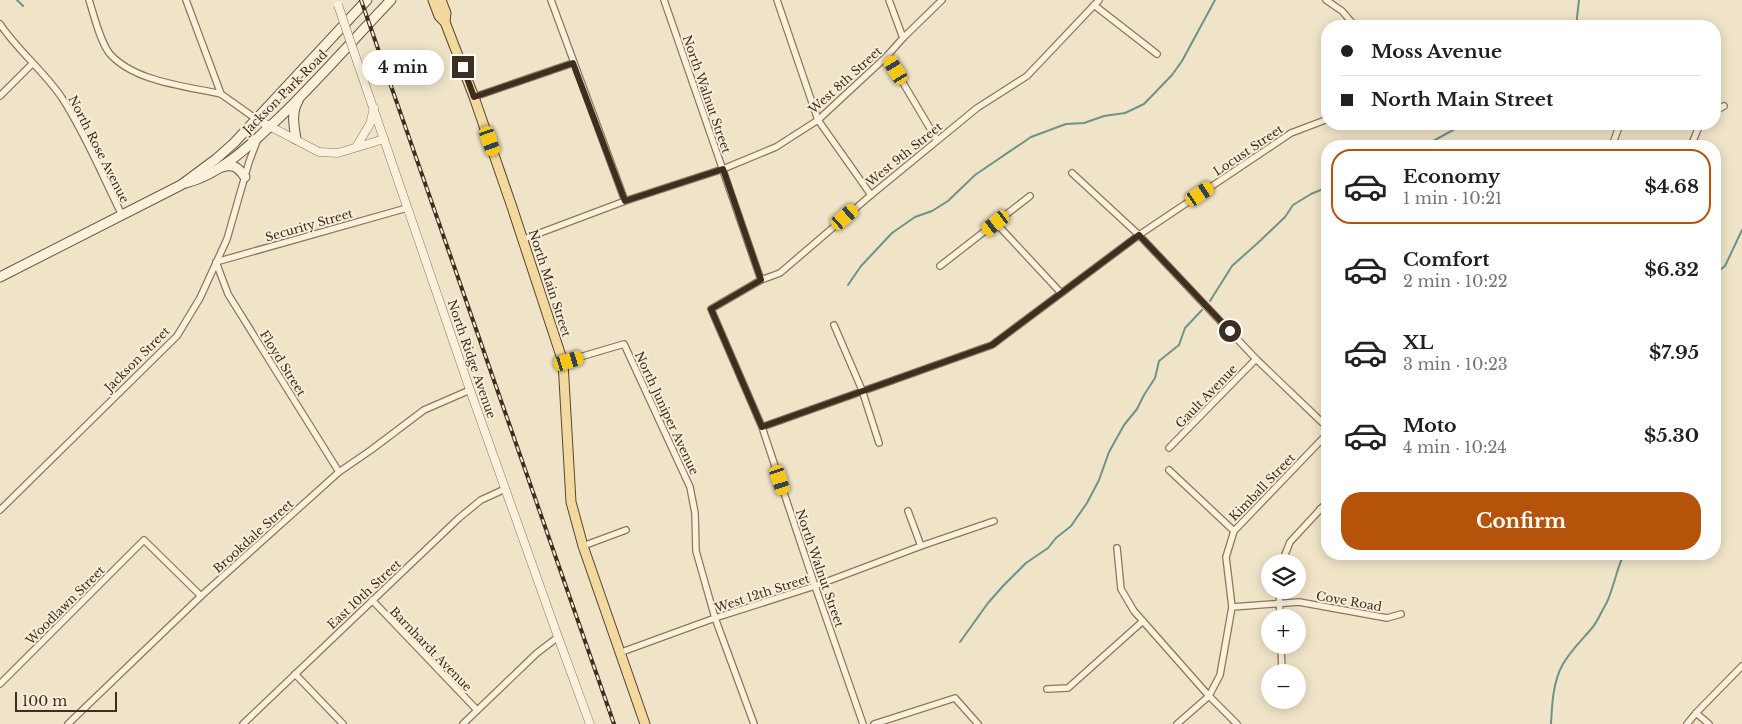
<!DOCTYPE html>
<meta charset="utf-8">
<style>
:root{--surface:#fff;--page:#f6f6f6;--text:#202124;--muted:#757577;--line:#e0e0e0;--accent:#b45309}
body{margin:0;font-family:"Libre Baskerville",serif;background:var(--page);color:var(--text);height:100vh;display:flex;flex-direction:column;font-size:19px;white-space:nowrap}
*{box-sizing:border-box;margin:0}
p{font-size:16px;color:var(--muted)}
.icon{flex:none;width:28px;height:28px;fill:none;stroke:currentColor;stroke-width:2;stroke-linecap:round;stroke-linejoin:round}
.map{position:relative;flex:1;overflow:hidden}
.drawer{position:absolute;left:1321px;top:140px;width:400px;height:420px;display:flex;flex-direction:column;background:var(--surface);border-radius:20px;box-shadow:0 2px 12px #0003}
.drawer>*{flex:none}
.top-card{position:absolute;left:1321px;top:20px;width:400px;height:110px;border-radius:20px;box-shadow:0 2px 12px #0003;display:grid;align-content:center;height:110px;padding:0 20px;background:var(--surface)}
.tools{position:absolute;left:1261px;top:554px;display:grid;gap:10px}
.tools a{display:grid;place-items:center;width:45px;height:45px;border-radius:50%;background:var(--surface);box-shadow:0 2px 12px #0003;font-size:25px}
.scale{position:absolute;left:15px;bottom:12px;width:102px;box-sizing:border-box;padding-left:5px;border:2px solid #3d2e20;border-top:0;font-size:14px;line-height:18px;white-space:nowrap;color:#3d2e20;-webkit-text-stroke:4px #f7eed8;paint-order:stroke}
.end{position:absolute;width:22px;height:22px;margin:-11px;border:6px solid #3d2e20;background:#fff;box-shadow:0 0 0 2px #fff}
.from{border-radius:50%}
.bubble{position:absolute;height:35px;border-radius:18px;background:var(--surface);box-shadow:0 2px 12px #0003;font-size:16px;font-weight:700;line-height:35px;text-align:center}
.car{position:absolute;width:15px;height:30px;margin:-15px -8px;border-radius:6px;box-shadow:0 0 4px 1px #0007;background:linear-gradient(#f5c518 24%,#345 0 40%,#f5c518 0 76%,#345 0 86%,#f5c518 0)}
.top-card b{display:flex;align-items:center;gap:18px;height:48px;font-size:19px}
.top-card b+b{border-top:1px solid var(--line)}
.top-card i{width:12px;height:12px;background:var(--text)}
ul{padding:9px 0 0;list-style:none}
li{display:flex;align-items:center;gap:15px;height:75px;margin:0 10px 8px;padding:0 10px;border:2px solid transparent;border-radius:20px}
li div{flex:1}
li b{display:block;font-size:19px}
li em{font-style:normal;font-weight:700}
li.current{border-color:var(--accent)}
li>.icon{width:45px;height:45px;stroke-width:1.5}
.button{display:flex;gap:10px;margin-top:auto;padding:10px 20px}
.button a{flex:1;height:58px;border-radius:20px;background:var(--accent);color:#fff;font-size:20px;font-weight:700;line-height:58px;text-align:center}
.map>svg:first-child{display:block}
</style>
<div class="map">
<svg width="1742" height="724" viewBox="0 0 1742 724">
<rect width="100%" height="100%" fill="#f0e4c8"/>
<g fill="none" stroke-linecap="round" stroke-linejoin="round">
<g stroke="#6f938a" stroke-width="2">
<path d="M17 0 23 6"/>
<path d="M1576 26 1579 0"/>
<path d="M1424 146 1455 129 1497 124"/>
<path d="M1715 274 1725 266 1742 230"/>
<path d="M848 285 861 266 892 233 915 217 932 211 948 201 975 175 1031 137 1066 124 1084 123 1104 116 1125 113 1144 104 1172 75 1182 61 1215 0"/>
<path d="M1210 301 1232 266 1261 240 1285 217 1293 205 1311 194 1328 187"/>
<path d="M960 642 988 603 1003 586 1026 563 1048 548 1056 538 1071 526 1087 503 1099 480 1109 452 1124 425 1137 409 1144 395 1155 378 1159 361 1179 345 1185 328 1202 310"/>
<path d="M1551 724C1552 704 1553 681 1563 664 1571 650 1582 640 1592 628 1598 621 1601 612 1606 604 1614 588 1616 570 1624 554"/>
</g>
<defs>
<g id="minor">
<path d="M89 0C94 15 100 42 110 54 135 82 186 86 221 94"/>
<path d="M186 0 221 94 256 119"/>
<path d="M551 0 625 201"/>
<path d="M664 0 761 280"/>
<path d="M777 0 818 120 871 195"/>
<path d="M889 0 903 38"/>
<path d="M1326 0 1342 11 1355 26"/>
<path d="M1094 5 1157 54"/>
<path d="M0 24C18 51 44 71 62 98 85 133 103 177 122 215"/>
<path d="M887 56 937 140"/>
<path d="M0 96 32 64"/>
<path d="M474 97 573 63"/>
<path d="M1715 111 1724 106"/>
<path d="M1612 146 1620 124"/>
<path d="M1691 146 1700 124"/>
<path d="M1072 173 1139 235 1256 359 1328 428"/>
<path d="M996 223 1061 293"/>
<path d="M524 239 625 201 723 169 776 147 818 120 887 56 903 38 942 0"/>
<path d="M940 266 1030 196"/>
<path d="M834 325 862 390 879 443"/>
<path d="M563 362 624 344 690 487 695 513 696 551 715 618 754 724"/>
<path d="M762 427 992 345 1139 235 1291 133 1328 119"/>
<path d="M1169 448 1256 359"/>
<path d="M1169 470 1234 531"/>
<path d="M339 472 228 294 216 262 407 208"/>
<path d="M1320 509 1328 516"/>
<path d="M0 510 177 336 200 298 227 239 249 162 257 141"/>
<path d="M908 511 921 546"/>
<path d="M583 546 626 530"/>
<path d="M1117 548 1121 589 1134 611 1209 696 1237 724"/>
<path d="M1282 562 1290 542 1328 501"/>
<path d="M1279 590 1280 618"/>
<path d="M372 600 477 710"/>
<path d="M1232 607 1299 602 1387 618 1401 614"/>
<path d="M1281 645 1282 672"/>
<path d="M619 653 715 618 815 586 921 546 994 521"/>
<path d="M295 674 343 724"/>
<path d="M0 684 144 540 201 596"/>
<path d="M1047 689 1068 688 1143 621"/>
<path d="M1696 713 1742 666"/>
<path d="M68 724 201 596 339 472 371 450 424 410 470 390"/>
<path d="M243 724 459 518 481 500 505 489"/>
<path d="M463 724 537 653 558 637"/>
<path d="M863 724 815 586 762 427 711 309 761 280 780 273 871 195 977 108 1027 76 1099 0"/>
<path d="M874 724 955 698 978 724"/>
<path d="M1177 724 1209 696 1220 675 1232 607 1226 557 1234 531 1328 433"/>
<path d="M1687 724 1696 713 1709 724"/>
</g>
<g id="tertiary">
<path d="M357 61 470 390 558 637 590 724"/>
<path d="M256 119 319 152 338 153 384 139"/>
<path d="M356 147 370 124 374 108"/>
</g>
<g id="secondary">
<path d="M296 139C294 126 291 113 298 101"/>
<path d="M222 167C233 163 239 168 245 177"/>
<path d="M186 183C223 173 252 143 280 117 318 80 354 39 391 0"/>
<path d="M0 277 181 185 216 159 234 143 367 0"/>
</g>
<g id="primary">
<path d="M433 0 439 16 445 22"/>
<path d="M441 0 446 13 445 22 474 97 512 207 563 362 571 502 583 546 645 724"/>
</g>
</defs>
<use href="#minor" stroke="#8d765c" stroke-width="8"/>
<use href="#tertiary" stroke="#8d765c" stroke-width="9"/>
<use href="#secondary" stroke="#6f573f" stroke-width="11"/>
<use href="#primary" stroke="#5b4430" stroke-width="11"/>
<use href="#minor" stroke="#faf1dc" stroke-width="5.5"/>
<use href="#tertiary" stroke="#faf1dc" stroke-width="8"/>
<use href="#secondary" stroke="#faf1dc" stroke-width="9"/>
<use href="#primary" stroke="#f3d9a0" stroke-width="9"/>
<defs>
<path id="rail" d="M361 0 614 724"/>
</defs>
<use href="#rail" stroke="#3d2e20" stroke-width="4"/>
<use href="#rail" stroke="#f7eed8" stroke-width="2" stroke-dasharray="5.5" stroke-linecap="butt"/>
<defs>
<path id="tertiary-bridge" d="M338 5 357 61"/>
</defs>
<use href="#tertiary-bridge" stroke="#8d765c" stroke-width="9" stroke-linecap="butt"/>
<use href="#tertiary-bridge" stroke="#faf1dc" stroke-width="8"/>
</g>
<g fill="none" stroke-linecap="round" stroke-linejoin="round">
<path stroke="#3d2e20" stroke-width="6" d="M463 67 474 97 573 63 625 201 723 169 761 280 711 309 762 427 992 345 1139 235 1230 331"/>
</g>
<g text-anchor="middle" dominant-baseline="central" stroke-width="4" stroke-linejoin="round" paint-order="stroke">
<g font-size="12" fill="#3d2e20" stroke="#f7eed8">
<text transform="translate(845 80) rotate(-42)">West 8th Street</text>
<text transform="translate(285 92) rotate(-45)">Jackson Park Road</text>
<text transform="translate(707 94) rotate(71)">North Walnut Street</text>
<text transform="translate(99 149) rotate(63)">North Rose Avenue</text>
<text transform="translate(1248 150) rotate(-34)">Locust Street</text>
<text transform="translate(904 154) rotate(-39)">West 9th Street</text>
<text transform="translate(309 225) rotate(-16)">Security Street</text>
<text transform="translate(550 283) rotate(72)">North Main Street</text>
<text transform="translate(137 359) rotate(-45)">Jackson Street</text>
<text transform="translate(472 359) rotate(71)">North Ridge Avenue</text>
<text transform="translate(283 363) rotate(58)">Floyd Street</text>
<text transform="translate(1206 396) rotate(-46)">Gault Avenue</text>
<text transform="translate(667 413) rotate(65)">North Juniper Avenue</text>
<text transform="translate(1262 487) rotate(-46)">Kimball Street</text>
<text transform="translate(253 536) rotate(-42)">Brookdale Street</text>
<text transform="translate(820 568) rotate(71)">North Walnut Street</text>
<text transform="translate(762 593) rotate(-18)">West 12th Street</text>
<text transform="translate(364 594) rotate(-43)">East 10th Street</text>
<text transform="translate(1349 601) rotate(10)">Cove Road</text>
<text transform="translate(65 605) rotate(-45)">Woodlawn Street</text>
<text transform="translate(431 649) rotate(46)">Barnhardt Avenue</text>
</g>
</g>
</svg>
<div class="tools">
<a><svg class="icon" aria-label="layers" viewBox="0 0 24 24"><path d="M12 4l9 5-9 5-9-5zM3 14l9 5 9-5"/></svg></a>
<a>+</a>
<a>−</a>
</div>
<div class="scale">100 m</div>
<i class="end from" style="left:1230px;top:331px"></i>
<i class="end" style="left:463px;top:67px"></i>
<div class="bubble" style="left:362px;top:50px;width:82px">4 min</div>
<i class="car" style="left:896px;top:70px;rotate:329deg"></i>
<i class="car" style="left:490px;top:141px;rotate:161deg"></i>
<i class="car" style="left:1200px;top:194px;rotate:56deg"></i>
<i class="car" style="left:845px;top:217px;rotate:49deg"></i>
<i class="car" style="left:996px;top:223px;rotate:232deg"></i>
<i class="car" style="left:569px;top:361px;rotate:73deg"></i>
<i class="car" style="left:780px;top:480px;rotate:162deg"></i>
<div class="top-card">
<b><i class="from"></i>Moss Avenue</b>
<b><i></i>North Main Street</b>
</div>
<section class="drawer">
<ul>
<li class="current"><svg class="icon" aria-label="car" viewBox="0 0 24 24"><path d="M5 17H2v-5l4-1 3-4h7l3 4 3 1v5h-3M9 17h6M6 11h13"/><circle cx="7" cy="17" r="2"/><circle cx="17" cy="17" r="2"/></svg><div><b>Economy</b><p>1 min · 10:21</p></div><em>$4.68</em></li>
<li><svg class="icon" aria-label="car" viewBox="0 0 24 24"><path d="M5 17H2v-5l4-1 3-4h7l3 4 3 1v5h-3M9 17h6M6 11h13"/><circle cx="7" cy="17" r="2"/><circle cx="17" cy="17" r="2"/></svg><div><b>Comfort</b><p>2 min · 10:22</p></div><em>$6.32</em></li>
<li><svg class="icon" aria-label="car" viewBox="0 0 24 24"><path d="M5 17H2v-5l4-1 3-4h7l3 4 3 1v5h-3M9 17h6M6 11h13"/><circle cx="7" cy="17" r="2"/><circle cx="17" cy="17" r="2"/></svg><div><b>XL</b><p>3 min · 10:23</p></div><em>$7.95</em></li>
<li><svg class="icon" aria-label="car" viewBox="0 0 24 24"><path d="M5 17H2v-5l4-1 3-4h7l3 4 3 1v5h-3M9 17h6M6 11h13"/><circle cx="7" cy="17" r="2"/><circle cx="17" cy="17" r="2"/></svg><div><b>Moto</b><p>4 min · 10:24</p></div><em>$5.30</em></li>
</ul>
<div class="button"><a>Confirm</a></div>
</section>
</div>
